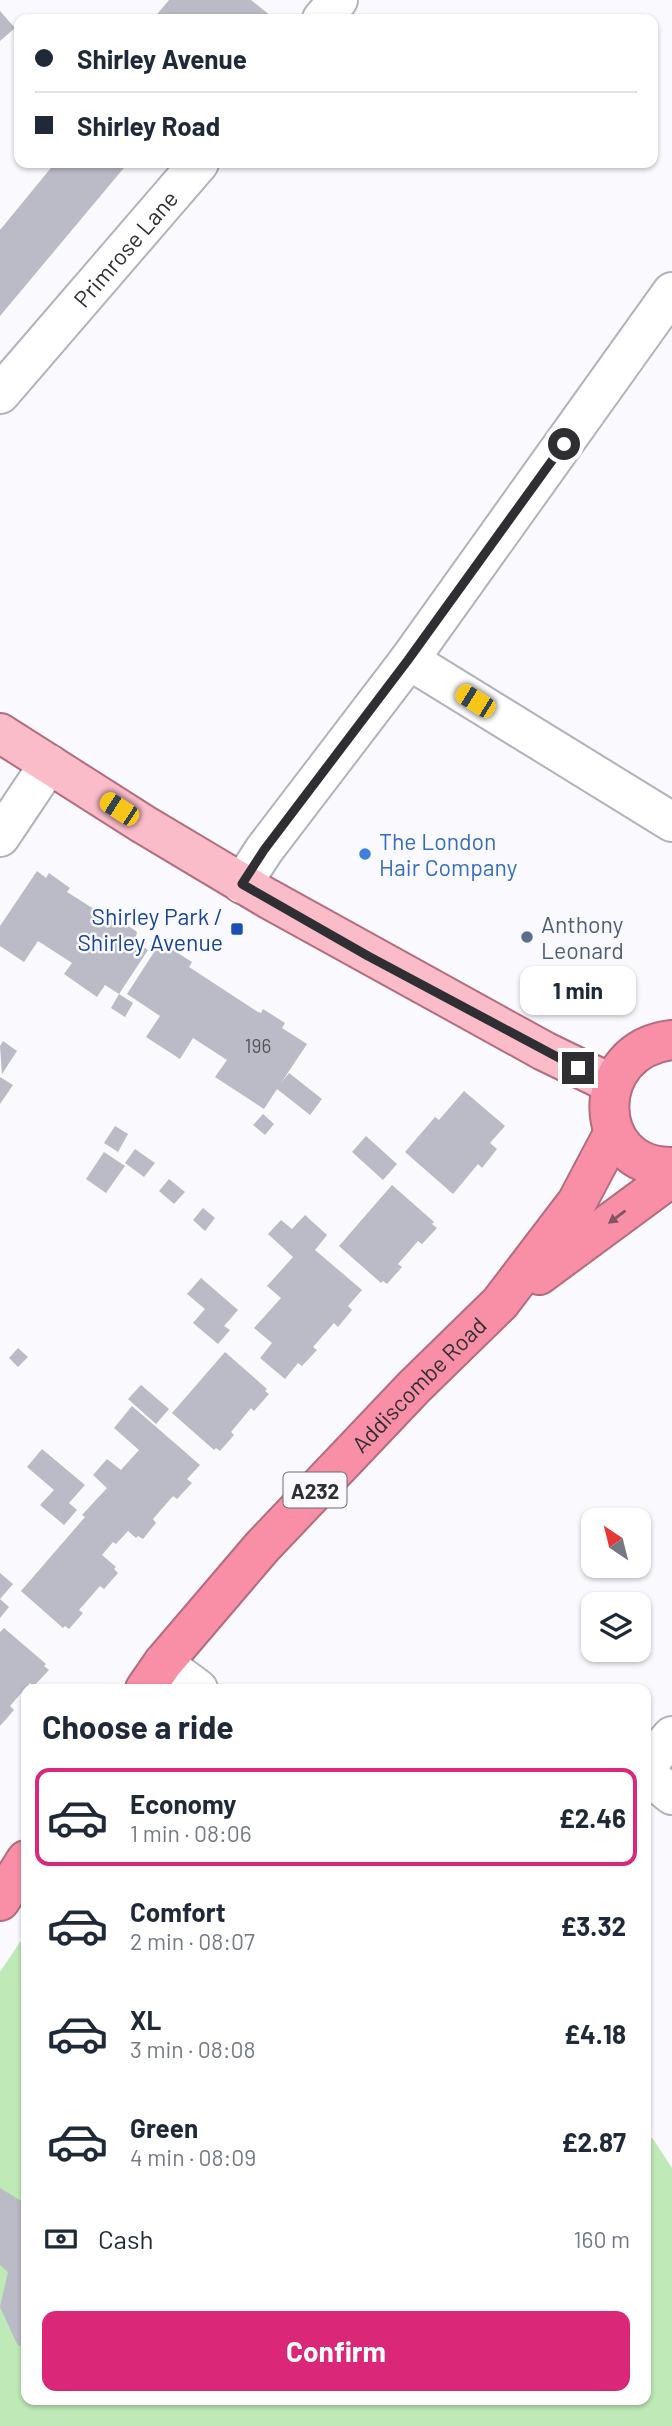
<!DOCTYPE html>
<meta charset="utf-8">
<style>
:root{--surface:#fff;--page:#f2f2f3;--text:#1f2937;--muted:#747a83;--line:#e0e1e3;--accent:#db2777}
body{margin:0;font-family:Barlow,sans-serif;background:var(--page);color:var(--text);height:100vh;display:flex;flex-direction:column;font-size:26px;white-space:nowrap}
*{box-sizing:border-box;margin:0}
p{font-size:23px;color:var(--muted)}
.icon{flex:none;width:38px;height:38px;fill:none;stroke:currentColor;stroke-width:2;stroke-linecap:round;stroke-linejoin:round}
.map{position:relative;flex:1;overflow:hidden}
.details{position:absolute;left:21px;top:1684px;width:630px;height:721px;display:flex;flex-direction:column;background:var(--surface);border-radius:14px;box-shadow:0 2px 5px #0004}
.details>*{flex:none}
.top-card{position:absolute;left:14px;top:14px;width:644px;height:154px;border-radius:14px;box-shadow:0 2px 5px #0004;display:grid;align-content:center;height:154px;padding:0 21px;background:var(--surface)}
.needle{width:46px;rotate:325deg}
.fabs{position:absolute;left:581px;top:1508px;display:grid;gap:14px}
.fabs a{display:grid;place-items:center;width:70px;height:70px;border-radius:14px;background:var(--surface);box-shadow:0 2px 5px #0004;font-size:35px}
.end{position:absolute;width:32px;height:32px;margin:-16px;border:9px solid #2f2f33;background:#fff;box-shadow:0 0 0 4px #fff}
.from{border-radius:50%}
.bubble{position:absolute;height:49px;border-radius:14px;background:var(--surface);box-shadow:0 2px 5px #0004;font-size:23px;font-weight:700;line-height:49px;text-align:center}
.car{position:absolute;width:21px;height:42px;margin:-21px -10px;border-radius:9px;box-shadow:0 0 5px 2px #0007;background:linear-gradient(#f5c518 24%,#345 0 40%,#f5c518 0 76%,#345 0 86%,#f5c518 0)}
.top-card b{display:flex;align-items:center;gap:24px;height:66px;font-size:26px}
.top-card b+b{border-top:2px solid var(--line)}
.top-card i{width:18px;height:18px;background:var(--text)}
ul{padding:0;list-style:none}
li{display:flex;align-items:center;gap:21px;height:98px;margin:0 14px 10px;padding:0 7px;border:4px solid transparent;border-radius:14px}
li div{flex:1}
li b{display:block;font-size:26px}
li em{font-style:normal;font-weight:700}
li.current{border-color:var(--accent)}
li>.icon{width:63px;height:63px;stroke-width:1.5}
h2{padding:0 21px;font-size:32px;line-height:84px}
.pay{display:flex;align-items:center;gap:18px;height:77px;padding:0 21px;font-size:26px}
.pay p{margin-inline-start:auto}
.primary-button{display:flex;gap:14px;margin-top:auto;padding:14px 21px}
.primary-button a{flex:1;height:80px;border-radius:14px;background:var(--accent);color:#fff;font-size:28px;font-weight:700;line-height:80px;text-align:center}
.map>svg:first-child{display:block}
</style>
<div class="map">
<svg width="672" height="2426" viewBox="0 0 672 2426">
<rect width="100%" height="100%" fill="#f9f9fe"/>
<path fill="#bfe9b6" d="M26 1933V2399H646V2134L653 2139 672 2168V2426H0V1972Z"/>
<g fill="#babbc6">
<path d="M169 0H251L275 19H153Z"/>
<path d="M0 11 15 28 0 41Z"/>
<path d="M55 163H128L0 316V230Z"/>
<path d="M37 871 46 878 49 873 70 888 67 892 113 921 116 917 137 932 135 941 148 950 119 994 105 985 97 997 64 974 72 963 38 941 24 962 0 946V926Z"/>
<path d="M158 946 168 952 170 948 192 962 189 967 258 1012 261 1013 263 1009 285 1023 282 1028 307 1044 281 1083 289 1073 322 1099 310 1115 277 1089 264 1109 215 1077 227 1060 193 1038 180 1059 146 1037 160 1016 127 994Z"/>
<path d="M119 994 133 1003 125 1017 111 1008Z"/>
<path d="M3 1041 17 1051 2 1074 0 1046Z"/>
<path d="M0 1077 13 1085 0 1104Z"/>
<path d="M464 1091 505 1126 490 1143 497 1149 482 1168 478 1164 453 1194 405 1152 435 1117 439 1120Z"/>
<path d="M263 1114 274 1124 265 1135 253 1125Z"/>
<path d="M115 1126 128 1134 118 1152 104 1143Z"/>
<path d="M366 1136 397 1164 383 1180 352 1152Z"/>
<path d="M135 1149 155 1163 144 1177 125 1163Z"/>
<path d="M104 1152 125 1166 106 1193 86 1179Z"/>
<path d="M169 1179 185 1192 174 1204 159 1191Z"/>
<path d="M392 1185 434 1222 432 1224 437 1228 422 1244 418 1241 398 1264 402 1267 387 1284 383 1281 381 1283 339 1246Z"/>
<path d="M203 1208 215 1218 205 1231 193 1220Z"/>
<path d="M305 1215 327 1235 315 1250 362 1290 348 1306 352 1310 338 1327 334 1323 313 1347 317 1350 302 1366 298 1363 285 1379 260 1358 272 1343 254 1328 281 1298 267 1286 293 1257 268 1234 281 1220 292 1229Z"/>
<path d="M201 1278 238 1310 224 1326 230 1330 218 1344 193 1323 205 1309 187 1294Z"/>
<path d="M18 1348 28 1357 18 1367 9 1358Z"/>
<path d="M225 1352 267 1389 265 1391 269 1394 254 1411 251 1408 231 1432 234 1435 220 1451 216 1448 214 1450 172 1413Z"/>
<path d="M141 1385 169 1409 156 1424 128 1399Z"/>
<path d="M132 1406 200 1465 187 1479 192 1483 177 1499 173 1496 153 1519 156 1523 143 1539 138 1536 136 1538 128 1531 116 1544 113 1542 102 1555 116 1567 114 1569 118 1573 104 1589 100 1586 79 1610 83 1613 69 1629 65 1626 63 1628 21 1591 85 1517 82 1515 107 1488 93 1475 107 1459 121 1470 139 1450 114 1428Z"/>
<path d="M42 1449 85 1485 69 1503 77 1510 64 1525 40 1505 54 1490 27 1467Z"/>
<path d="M0 1573 13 1584 0 1599 9 1607 0 1618Z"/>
<path d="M4 1628 46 1664 44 1666 49 1670 34 1686 30 1683 10 1706 14 1710 0 1726V1632Z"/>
<path d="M0 2188 26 2204V2350L17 2344 0 2307 8 2272 0 2265Z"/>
</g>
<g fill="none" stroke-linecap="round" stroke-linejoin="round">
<defs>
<g id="minor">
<path d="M322 19 338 0"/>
<path id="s1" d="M0 394 199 163"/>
<path d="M409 660 672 822"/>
<path d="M0 837 49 764"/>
<path d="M242 884 264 850 409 660 672 292"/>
<path d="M163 1663 198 1689"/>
<path d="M646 1766 672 1736"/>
<path d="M646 1774 672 1795"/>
</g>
<path id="major" d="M0 733 143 824 267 898 544 1051 612 1084"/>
<g id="highway">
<path d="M672 1040C588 1049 589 1168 672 1167"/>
<path d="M539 1275 672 1177"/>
<path id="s2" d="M145 1689 163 1663 262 1547 414 1387 500 1303 577 1202 614 1132"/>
<path d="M0 1901 26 1860"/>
</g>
</defs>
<use href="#minor" stroke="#b2b2bd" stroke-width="42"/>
<use href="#major" stroke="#b26d7e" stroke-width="42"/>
<use href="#highway" stroke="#b26d7e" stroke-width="42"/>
<use href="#minor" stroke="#fff" stroke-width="38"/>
<use href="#major" stroke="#fbbcca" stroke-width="38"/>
<use href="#highway" stroke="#f88fa7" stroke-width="38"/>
</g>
<defs><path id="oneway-solid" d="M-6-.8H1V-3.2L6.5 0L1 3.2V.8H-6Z" transform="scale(1.75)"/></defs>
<use fill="#7f5561" href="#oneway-solid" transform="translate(617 1217) rotate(143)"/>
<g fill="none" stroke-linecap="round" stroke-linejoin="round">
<path stroke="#2f2f33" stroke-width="9" d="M564 444 408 660 264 850 242 884 368 956 578 1068"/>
</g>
<circle fill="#3f7fe0" stroke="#f9f9fe" stroke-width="2.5" cx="365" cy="854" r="7"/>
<rect fill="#1a4fb4" stroke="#f9f9fe" stroke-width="2.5" x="230" y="922" width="14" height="14" rx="3.5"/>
<circle fill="#5c6f8a" stroke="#f9f9fe" stroke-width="2.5" cx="527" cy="937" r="7"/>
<g text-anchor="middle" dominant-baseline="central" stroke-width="5" stroke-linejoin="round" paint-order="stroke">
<g font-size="19" fill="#525258">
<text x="258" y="1045">196</text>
</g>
<rect fill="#f9f9fe" stroke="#6c6c70" stroke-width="2" x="283.5" y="1472.5" width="63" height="35" rx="5"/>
<g font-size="21" font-weight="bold" fill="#2f2f33">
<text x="315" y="1490">A232</text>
</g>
<g font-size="23" fill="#2f2f33" stroke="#f9f9fe">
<text stroke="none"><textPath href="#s1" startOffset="192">Primrose Lane</textPath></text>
<text stroke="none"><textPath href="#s2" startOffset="410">Addiscombe Road</textPath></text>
</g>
<g font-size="23" fill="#366cbe" stroke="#f9f9fe" text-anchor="start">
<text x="379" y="841">The London<tspan x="379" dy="26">Hair Company</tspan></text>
</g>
<g font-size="23" fill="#164399" stroke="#f9f9fe" text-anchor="end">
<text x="223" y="916">Shirley Park /<tspan x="223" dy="26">Shirley Avenue</tspan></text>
</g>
<g font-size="23" fill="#4e5e75" stroke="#f9f9fe" text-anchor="start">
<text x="541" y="924">Anthony<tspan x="541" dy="26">Leonard</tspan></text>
</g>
</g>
</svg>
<div class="fabs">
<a><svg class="needle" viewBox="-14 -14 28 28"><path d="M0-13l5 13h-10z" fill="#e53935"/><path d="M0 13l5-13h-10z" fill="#747a83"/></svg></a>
<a><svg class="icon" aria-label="layers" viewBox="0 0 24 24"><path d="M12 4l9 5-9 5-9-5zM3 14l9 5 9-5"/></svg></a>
</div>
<i class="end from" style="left:564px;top:444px"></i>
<i class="end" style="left:578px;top:1068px"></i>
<div class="bubble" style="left:520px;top:966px;width:116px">1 min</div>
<i class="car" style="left:475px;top:701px;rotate:302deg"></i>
<i class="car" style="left:119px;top:809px;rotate:303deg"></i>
<div class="top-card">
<b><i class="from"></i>Shirley Avenue</b>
<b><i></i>Shirley Road</b>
</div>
<section class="details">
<h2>Choose a ride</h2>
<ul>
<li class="current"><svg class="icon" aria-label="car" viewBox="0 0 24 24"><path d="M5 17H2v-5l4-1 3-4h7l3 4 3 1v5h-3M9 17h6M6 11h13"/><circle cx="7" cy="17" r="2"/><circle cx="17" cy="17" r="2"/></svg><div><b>Economy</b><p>1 min · 08:06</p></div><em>£2.46</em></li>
<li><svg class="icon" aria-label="car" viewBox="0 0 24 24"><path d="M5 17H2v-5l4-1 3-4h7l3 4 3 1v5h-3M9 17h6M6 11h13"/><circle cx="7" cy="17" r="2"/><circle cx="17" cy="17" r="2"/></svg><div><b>Comfort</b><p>2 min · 08:07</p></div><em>£3.32</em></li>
<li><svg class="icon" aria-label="car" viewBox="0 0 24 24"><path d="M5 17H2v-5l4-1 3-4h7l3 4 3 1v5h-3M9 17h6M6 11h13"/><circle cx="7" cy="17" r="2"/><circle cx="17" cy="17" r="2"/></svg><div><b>XL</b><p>3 min · 08:08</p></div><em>£4.18</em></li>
<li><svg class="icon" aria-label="car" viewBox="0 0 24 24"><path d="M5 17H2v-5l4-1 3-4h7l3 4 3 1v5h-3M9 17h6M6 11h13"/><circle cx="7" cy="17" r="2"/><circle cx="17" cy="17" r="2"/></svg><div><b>Green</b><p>4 min · 08:09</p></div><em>£2.87</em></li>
</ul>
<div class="pay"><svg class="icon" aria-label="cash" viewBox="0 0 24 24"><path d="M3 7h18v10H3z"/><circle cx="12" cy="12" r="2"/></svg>Cash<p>160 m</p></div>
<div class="primary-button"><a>Confirm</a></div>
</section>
</div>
